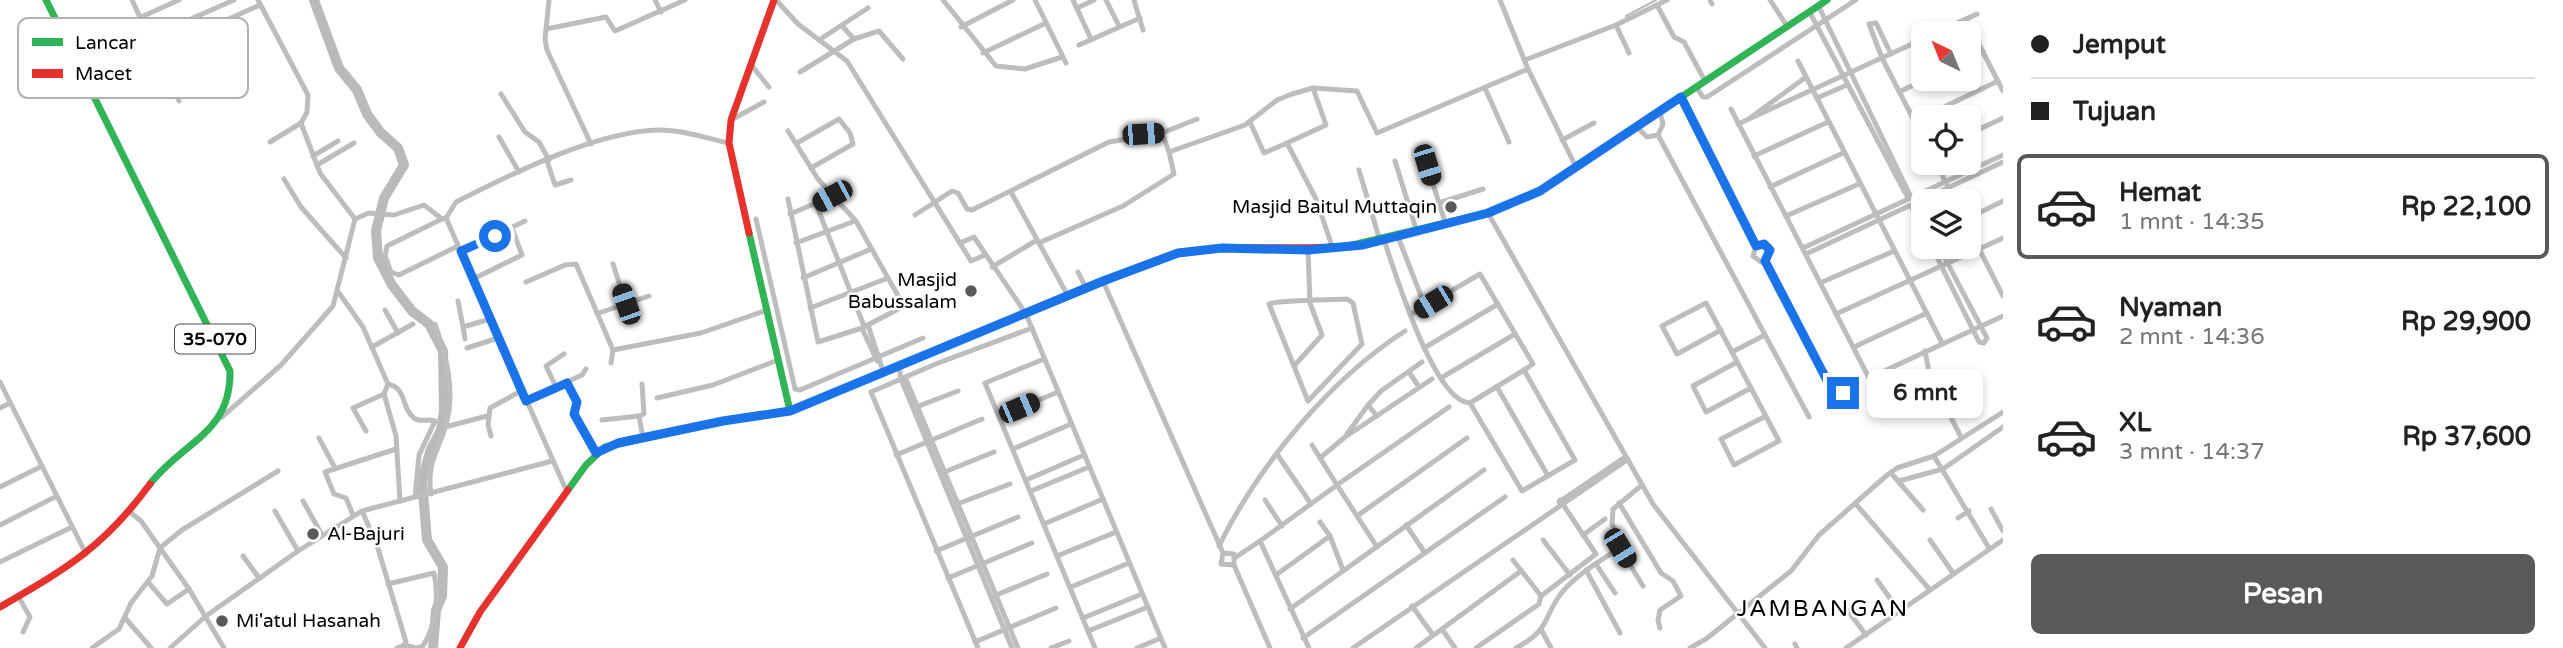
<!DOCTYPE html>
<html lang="id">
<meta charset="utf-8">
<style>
:root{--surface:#fff;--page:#f2f2f2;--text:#222;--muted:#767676;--line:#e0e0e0;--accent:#595959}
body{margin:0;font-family:"Varela Round",sans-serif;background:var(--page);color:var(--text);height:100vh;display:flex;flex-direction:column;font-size:26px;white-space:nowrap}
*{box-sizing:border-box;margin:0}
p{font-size:23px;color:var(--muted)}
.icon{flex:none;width:38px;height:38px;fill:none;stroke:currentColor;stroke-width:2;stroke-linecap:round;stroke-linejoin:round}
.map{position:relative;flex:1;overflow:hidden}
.side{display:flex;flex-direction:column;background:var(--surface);width:560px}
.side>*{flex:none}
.hud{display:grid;align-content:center;height:154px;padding:0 28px;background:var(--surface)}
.needle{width:46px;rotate:317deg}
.tools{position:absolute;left:1911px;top:21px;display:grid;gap:14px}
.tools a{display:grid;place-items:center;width:70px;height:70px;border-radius:10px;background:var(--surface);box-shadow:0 4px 10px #0003;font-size:35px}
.end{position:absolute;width:32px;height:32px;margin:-16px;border:9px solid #1a73e8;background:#fff;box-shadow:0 0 0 4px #fff}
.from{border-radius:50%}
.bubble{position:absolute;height:49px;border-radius:10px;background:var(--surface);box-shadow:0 4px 10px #0003;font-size:23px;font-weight:700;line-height:49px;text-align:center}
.car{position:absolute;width:21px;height:42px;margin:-21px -10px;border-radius:9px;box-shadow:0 0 5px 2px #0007;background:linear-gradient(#222 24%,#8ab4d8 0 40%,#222 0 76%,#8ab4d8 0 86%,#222 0)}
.hud b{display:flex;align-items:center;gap:24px;height:66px;font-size:26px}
.hud b+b{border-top:2px solid var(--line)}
.hud i{width:18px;height:18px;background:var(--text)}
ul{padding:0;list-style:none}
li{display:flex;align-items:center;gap:21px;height:105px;margin:0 14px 10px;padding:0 14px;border:4px solid transparent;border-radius:10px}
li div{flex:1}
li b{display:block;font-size:26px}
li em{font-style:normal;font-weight:700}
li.selected{border-color:var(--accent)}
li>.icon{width:63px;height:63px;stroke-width:1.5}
.primary-button{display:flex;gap:14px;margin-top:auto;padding:14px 28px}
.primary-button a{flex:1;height:80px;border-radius:10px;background:var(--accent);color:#fff;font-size:28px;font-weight:700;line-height:80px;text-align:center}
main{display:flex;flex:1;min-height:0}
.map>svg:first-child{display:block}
</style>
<main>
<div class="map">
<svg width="2003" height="648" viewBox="0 0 2003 648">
<rect width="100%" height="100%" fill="#fff"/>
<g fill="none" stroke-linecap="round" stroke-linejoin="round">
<path stroke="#bababa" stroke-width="2" d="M1626 16 1656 0"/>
<path stroke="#bababa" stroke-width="10" d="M314 0 339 68 357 90 367 114 381 133 398 148 404 165 384 198 376 231 378 258 392 285 412 311 429 324 443 351 444 411 441 430 431 449 422 480 427 540 443 567 442 596 436 610 433 648"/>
<g stroke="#bdbdbd" stroke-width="5">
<path d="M132 0 179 101"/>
<path d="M258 0 308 95 307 112 301 123 320 173 355 219"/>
<path d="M549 0 545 39 547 50 591 144"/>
<path d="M655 0 661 12"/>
<path d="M776 0 798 24 847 61 971 261 985 255"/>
<path d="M943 0 996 66 1025 69 1062 57"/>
<path d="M1035 0 1066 63"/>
<path d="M1073 0 1091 39"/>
<path d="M1106 0 1119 26"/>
<path d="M1134 0 1143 30"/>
<path d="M1500 0 1528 69 1576 167"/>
<path d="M1710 0 1712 4"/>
<path d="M1770 0 1787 26"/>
<path d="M1657 5 1674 37 1684 42 1705 81"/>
<path d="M1818 5 1911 197"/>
<path d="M1077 8 1094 0"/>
<path d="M1809 11 1908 198"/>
<path d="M139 18 179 0"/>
<path d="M1966 19 2003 91"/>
<path d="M1616 25 1629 53"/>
<path d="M842 26 854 39 879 31 903 59"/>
<path d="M961 27 1013 0"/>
<path d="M546 29 606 17 615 31 685 0"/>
<path d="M1935 33 1977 14"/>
<path d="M148 38 234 0"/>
<path d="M819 40 868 8"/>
<path d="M1079 45 1140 18"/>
<path d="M155 52 260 5"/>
<path d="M983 53 1046 23"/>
<path d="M1891 54 1876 23 1869 24 1882 58 1923 138"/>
<path d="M1969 57 1983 51"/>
<path d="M1525 60 1616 25 1667 0"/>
<path d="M1798 61 1942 343"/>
<path d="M752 66 769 87"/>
<path d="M800 72 854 39"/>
<path d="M168 75 234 48 239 64 175 92"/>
<path d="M1696 87 1703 97H1707L1856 0"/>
<path d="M1313 88 1326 125 1287 143 1316 199 1333 249"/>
<path d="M1485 88 1509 142"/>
<path d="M1899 92 1926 79"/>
<path d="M501 94 525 132 539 142 549 160"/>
<path d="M1681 97 1756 246 1753 256 1761 262 1768 258V247L1756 246"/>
<path d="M1817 98 1847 85"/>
<path d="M1731 109 1869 378 2003 316"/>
<path d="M1750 118 1806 77"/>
<path d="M731 120 764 102"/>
<path d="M1915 121 1998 81"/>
<path d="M1250 122 1264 153 1287 143"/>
<path d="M1738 124 1923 39"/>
<path d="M1637 127 1647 137 1658 135 1663 124 1660 112"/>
<path d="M788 131 818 179 833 196"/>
<path d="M1162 133 1197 119"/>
<path d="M1969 134 2003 118"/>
<path d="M1658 135 1809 417"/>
<path d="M499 137 519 172"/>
<path d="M1562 140 1594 123"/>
<path d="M270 142 301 123"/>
<path d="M797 143 839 119 850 133 853 144 811 168"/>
<path d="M313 156 338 141"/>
<path d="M1754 156 1828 122"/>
<path d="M547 161 555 185 571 180"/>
<path d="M1395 161 1417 232"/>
<path d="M1936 163 1955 201"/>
<path d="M317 165 354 143"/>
<path d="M1427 165 1446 225"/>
<path d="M1359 170 1380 241"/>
<path d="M284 179 301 207 346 258"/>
<path d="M1770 187 1843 153"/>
<path d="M1011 192 1068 296"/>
<path d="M788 199 818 342 862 328 904 306 888 278 810 308"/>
<path d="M1439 203 1483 189"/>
<path d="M816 204 864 326"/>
<path d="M1916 205 1923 218"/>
<path d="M1911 206 1923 230"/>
<path d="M1488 213 1653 504 1765 648"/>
<path d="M790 214 833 196 856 221 888 278"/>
<path d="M915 215 952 191 958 193 967 209 972 210 1109 142 1162 133 1169 152 1245 125 1277 100 1292 94 1313 88 1357 91 1377 133 1528 69"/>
<path d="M1786 216 1859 184"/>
<path d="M1969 218 2003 201"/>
<path d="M442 219 387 246 385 256 391 272 399 275 458 246"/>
<path d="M756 219 795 389 800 390 923 338"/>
<path d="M1969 229 2003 296"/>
<path d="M1398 237 1423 301 1434 293"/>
<path d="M1384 240C1395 272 1434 402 1470 403L1522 491 1575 460 1524 370 1533 364 1480 274 1410 315"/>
<path d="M796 243 855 221"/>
<path d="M960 243 974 237 1026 314 1165 648"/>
<path d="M1039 243 1123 206 1174 174 1169 152"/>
<path d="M1932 247 1979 342 1984 343 1987 338 1939 247"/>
<path d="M1803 248 2003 155"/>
<path d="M461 251 525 221"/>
<path d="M1806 254 2003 162"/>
<path d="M1765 261 1832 390"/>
<path d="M613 264 626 304"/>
<path d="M992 267 1037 240"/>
<path d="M1078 272 1086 288"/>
<path d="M803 278 871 249"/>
<path d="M473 279 522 255 512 228"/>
<path d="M1103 281 1223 553 1221 564 1234 565V554L1223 553"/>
<path d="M526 282 565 265 576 264 613 350 701 333 767 310"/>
<path d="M1820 283 1894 251"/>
<path d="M339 293 363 327 388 384 384 394 353 408 366 431"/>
<path d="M1347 299 1353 303 1362 344 1308 401 1269 304C1276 300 1332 300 1347 299Z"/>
<path d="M458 301 463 327 490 319"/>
<path d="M385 310 398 333"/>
<path d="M599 313 649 296"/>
<path d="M1836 314 2003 238"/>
<path d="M868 325 884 374"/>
<path d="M463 327 465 339"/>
<path d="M862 328 877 361"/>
<path d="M1721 330 1677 354 1662 326 1706 303 1779 441 1734 465 1721 439 1766 416"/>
<path d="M372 347 413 324"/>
<path d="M1854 347 1927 313"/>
<path d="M467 348 498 338"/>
<path d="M1424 348 1498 304"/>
<path d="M1925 351 1930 377 1961 437"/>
<path d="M1732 352 1765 335"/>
<path d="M564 354 546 366 556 387 582 375 586 369"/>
<path d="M1044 359 985 383 1095 648"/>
<path d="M1737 362 1693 386 1706 412 1751 388"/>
<path d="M611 363 613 350"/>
<path d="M1294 366 1322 335 1310 303 1308 250"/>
<path d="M899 367 901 379 1012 648"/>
<path d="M1409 372 1419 387"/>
<path d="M905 377 1018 648"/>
<path d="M1441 378 1515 334"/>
<path d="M0 382 86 554"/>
<path d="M567 382 577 402 574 414 596 453"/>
<path d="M388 384C408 389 400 407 414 418 420 423 429 418 435 421L419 455 415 497"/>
<path d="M642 384 644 414 639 416 643 438"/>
<path d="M1497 387 1548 476"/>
<circle cx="1836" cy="398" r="9"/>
<path d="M384 394 396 436 400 501"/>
<path d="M657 398 713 385 778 360"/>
<path d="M526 401 556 387"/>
<path d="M1470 403 1524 370"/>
<path d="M1368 405 1381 391 1422 362"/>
<path d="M919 406 958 391"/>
<path d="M0 408 10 403"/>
<path d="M1000 416 1058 392"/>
<path d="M222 417 281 365 333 306 355 219 369 213 394 215 424 205 442 219 446 218"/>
<path d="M602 420 639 416"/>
<path d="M445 427 487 416"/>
<path d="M1347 434 1368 405 1377 416"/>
<path d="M491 436 488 425 490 408 521 391"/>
<path d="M319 438 335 468"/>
<path d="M1013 449 1071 424"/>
<path d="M1277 454 1311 504"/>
<path d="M896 455 982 419"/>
<path d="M1934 456 1989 548"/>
<path d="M1320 458 1345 437 1432 379"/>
<path d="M942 473 994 452"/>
<path d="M1891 473 1923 510"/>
<path d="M1026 480 1084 455"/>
<path d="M1899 481 1943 469 2003 427"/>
<path d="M0 487 42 466"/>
<path d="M1031 491 1089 467"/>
<path d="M567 492 446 218 456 202C511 174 597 131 659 130 683 130 706 138 729 143"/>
<path d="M431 494C426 460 440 450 447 421 455 389 446 355 435 324"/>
<path d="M1265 500 1282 526"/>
<path d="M303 501 322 535"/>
<path d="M1559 502 1625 457"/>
<path d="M1619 503 1661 573 1673 581 1681 596 1660 610 1658 621 1660 628"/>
<path d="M1855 503 1930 590"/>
<path d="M957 504 1010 484"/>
<path d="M1991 509 2003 531"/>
<path d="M275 511 298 551"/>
<path d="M362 511 377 545 406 642 404 645"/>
<path d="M130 512 141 521 189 589 224 648"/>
<path d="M353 515 346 498 334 494 325 472 396 449"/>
<path d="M1357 516 1467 438"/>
<path d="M1958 518 1969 511"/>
<path d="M1320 522 1330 536 1343 570"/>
<path d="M1044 524 1103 499"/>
<path d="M0 525 57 496"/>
<path d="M1406 525 1425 553"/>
<path d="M1583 535 1605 519"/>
<path d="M1543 540 1570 575"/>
<path d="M1930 540 1953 573"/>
<path d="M1219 546C1258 466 1329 380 1405 331"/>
<path d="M1377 547 1337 485 1449 407"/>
<path d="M1620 548 1643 586"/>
<path d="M936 551 1018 517"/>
<path d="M243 556 259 578"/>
<path d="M1057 556 1116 532"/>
<path d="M1236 557 1260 541"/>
<path d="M0 562 72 527"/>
<path d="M1596 564 1615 593"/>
<path d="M1234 565 1270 648"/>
<path d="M1586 570 1620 633"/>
<path d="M1276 575 1330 536"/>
<path d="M948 578 1032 543"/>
<path d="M1877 580 1899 611"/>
<path d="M148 582 167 604 189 589"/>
<path d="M388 584 434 573C439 596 436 626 423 646L417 648"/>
<path d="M1071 587 1129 563"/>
<path d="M18 596 30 617 23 632"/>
<path d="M994 596 1047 574"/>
<path d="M1541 596 1596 554 1560 500"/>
<path d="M1412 606 1433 635"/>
<path d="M1845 607 1866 635"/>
<path d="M1290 609 1484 470"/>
<path d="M1083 618 1142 594"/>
<path d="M126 619 151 648"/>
<path d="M1442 629 1455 648"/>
<path d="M1088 631 1148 607"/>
<path d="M1542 631 1551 648"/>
<path d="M1303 638 1505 497"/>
<path d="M975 642 1056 608"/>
<path d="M1795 644 1797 648"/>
<path d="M92 648 119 629 131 603 152 576 160 548 182 530 278 471"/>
<path d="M170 648 206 616 298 551 362 511 552 461"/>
<path d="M397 648 404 645 416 648"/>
<path d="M978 648 871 392 938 363 1032 328"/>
<path d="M1051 648 1069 641"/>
<path d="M1137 648 1161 638"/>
<path d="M1309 648 1260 541 1337 485 1312 445"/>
<path d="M1353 648 1627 460"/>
<path d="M1416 648 1521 571"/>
<path d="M1476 648 1539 604 1541 596 1513 560"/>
<path d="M1516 648C1552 629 1542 617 1563 591 1579 573 1600 561 1620 548L1622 542 1612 524 1613 509 1642 485"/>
<path d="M1690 648 1706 639 1791 571 1819 535 1886 476 1897 468 1934 456 2003 412"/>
<path d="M1846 648 2003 540"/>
</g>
<g stroke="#30b455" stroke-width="7">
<path d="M46 0 230 371C231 434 183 441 150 484"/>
<path d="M749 233 790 411"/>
<path d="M1348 246 1488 213 1540 191 1827 0"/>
<path d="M568 490 586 465 605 447 723 421 790 411 1125 273"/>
</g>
<g stroke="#e5322d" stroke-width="7">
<path d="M749 233 729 143 731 120 774 0"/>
<path d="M1125 273C1143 266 1162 256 1181 253 1236 243 1293 251 1348 246"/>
<path d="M0 607C67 568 103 548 150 484"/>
<path d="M460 648 480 612 568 490"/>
</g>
</g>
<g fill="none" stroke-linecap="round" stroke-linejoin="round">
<path stroke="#1a73e8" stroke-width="9" d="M495 236 461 251 526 401 567 383 577 402 574 414 596 453 618 443 723 421 790 411 1103 281 1178 253 1222 248 1308 250 1363 245 1488 213 1540 191 1681 97 1756 246 1764 244 1770 250 1765 261 1832 390 1843 393"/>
</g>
<g fill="#595959" stroke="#fff" stroke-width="2.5">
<circle cx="1451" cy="207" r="7"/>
<circle cx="971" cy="291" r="7"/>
<circle cx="313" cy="534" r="7"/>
<circle cx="222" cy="621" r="7"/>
</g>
<g text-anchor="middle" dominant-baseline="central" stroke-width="5" stroke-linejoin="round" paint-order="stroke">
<rect fill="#fff" stroke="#4c4c4c" stroke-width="2" x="175" y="324.5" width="80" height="29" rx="5"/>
<g font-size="18" font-weight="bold" fill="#000">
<text x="215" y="339">35-070</text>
</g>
<g font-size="19" fill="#000" stroke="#fff" text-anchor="end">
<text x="1437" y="207">Masjid Baitul Muttaqin</text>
<text x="957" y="280">Masjid<tspan x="957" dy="22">Babussalam</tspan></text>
<text x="327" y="534" text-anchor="start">Al-Bajuri</text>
<text x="236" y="621" text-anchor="start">Mi'atul Hasanah</text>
</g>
<g font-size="23" letter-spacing="2" fill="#000" stroke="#fff">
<text x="1823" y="609">JAMBANGAN</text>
</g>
</g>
<rect x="18" y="18" width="230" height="80" rx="10" fill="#fff" stroke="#b2b2b2" stroke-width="2"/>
<rect x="32" y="38" width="31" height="8" fill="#30b455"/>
<rect x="32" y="69" width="31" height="9" fill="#e5322d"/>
<g font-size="19" fill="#000">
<text x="75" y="49">Lancar</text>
<text x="75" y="80">Macet</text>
</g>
</svg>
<div class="tools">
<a><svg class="needle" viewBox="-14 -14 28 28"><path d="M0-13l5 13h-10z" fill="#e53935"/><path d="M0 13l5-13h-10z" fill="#767676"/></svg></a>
<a><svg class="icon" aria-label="locate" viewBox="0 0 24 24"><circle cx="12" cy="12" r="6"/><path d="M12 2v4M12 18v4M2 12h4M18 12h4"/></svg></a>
<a><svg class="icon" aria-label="layers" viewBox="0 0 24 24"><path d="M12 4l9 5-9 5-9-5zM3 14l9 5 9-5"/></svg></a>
</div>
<i class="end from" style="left:495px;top:236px"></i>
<i class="end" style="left:1843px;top:393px"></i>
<div class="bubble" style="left:1867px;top:369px;width:116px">6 mnt</div>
<i class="car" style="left:1143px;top:134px;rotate:86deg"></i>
<i class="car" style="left:1427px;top:165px;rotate:163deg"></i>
<i class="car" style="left:832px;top:196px;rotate:242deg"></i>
<i class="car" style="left:1433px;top:302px;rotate:239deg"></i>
<i class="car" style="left:626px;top:304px;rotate:341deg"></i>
<i class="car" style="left:1019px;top:408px;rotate:67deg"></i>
<i class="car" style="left:1620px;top:548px;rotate:149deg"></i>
</div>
<section class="side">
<div class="hud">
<b><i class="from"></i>Jemput</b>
<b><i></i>Tujuan</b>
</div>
<ul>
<li class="selected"><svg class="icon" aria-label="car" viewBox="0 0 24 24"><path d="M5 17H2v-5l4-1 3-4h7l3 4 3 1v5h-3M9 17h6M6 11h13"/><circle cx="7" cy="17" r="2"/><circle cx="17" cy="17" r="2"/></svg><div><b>Hemat</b><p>1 mnt · 14:35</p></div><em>Rp 22,100</em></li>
<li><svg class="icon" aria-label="car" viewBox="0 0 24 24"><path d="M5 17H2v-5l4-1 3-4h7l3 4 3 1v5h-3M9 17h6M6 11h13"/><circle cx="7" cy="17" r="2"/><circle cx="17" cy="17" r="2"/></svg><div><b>Nyaman</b><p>2 mnt · 14:36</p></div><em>Rp 29,900</em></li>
<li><svg class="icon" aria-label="car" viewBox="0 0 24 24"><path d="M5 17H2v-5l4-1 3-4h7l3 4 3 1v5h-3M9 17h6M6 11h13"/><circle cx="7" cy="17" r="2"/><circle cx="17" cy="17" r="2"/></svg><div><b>XL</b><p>3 mnt · 14:37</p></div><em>Rp 37,600</em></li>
</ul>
<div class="primary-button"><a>Pesan</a></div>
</section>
</main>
